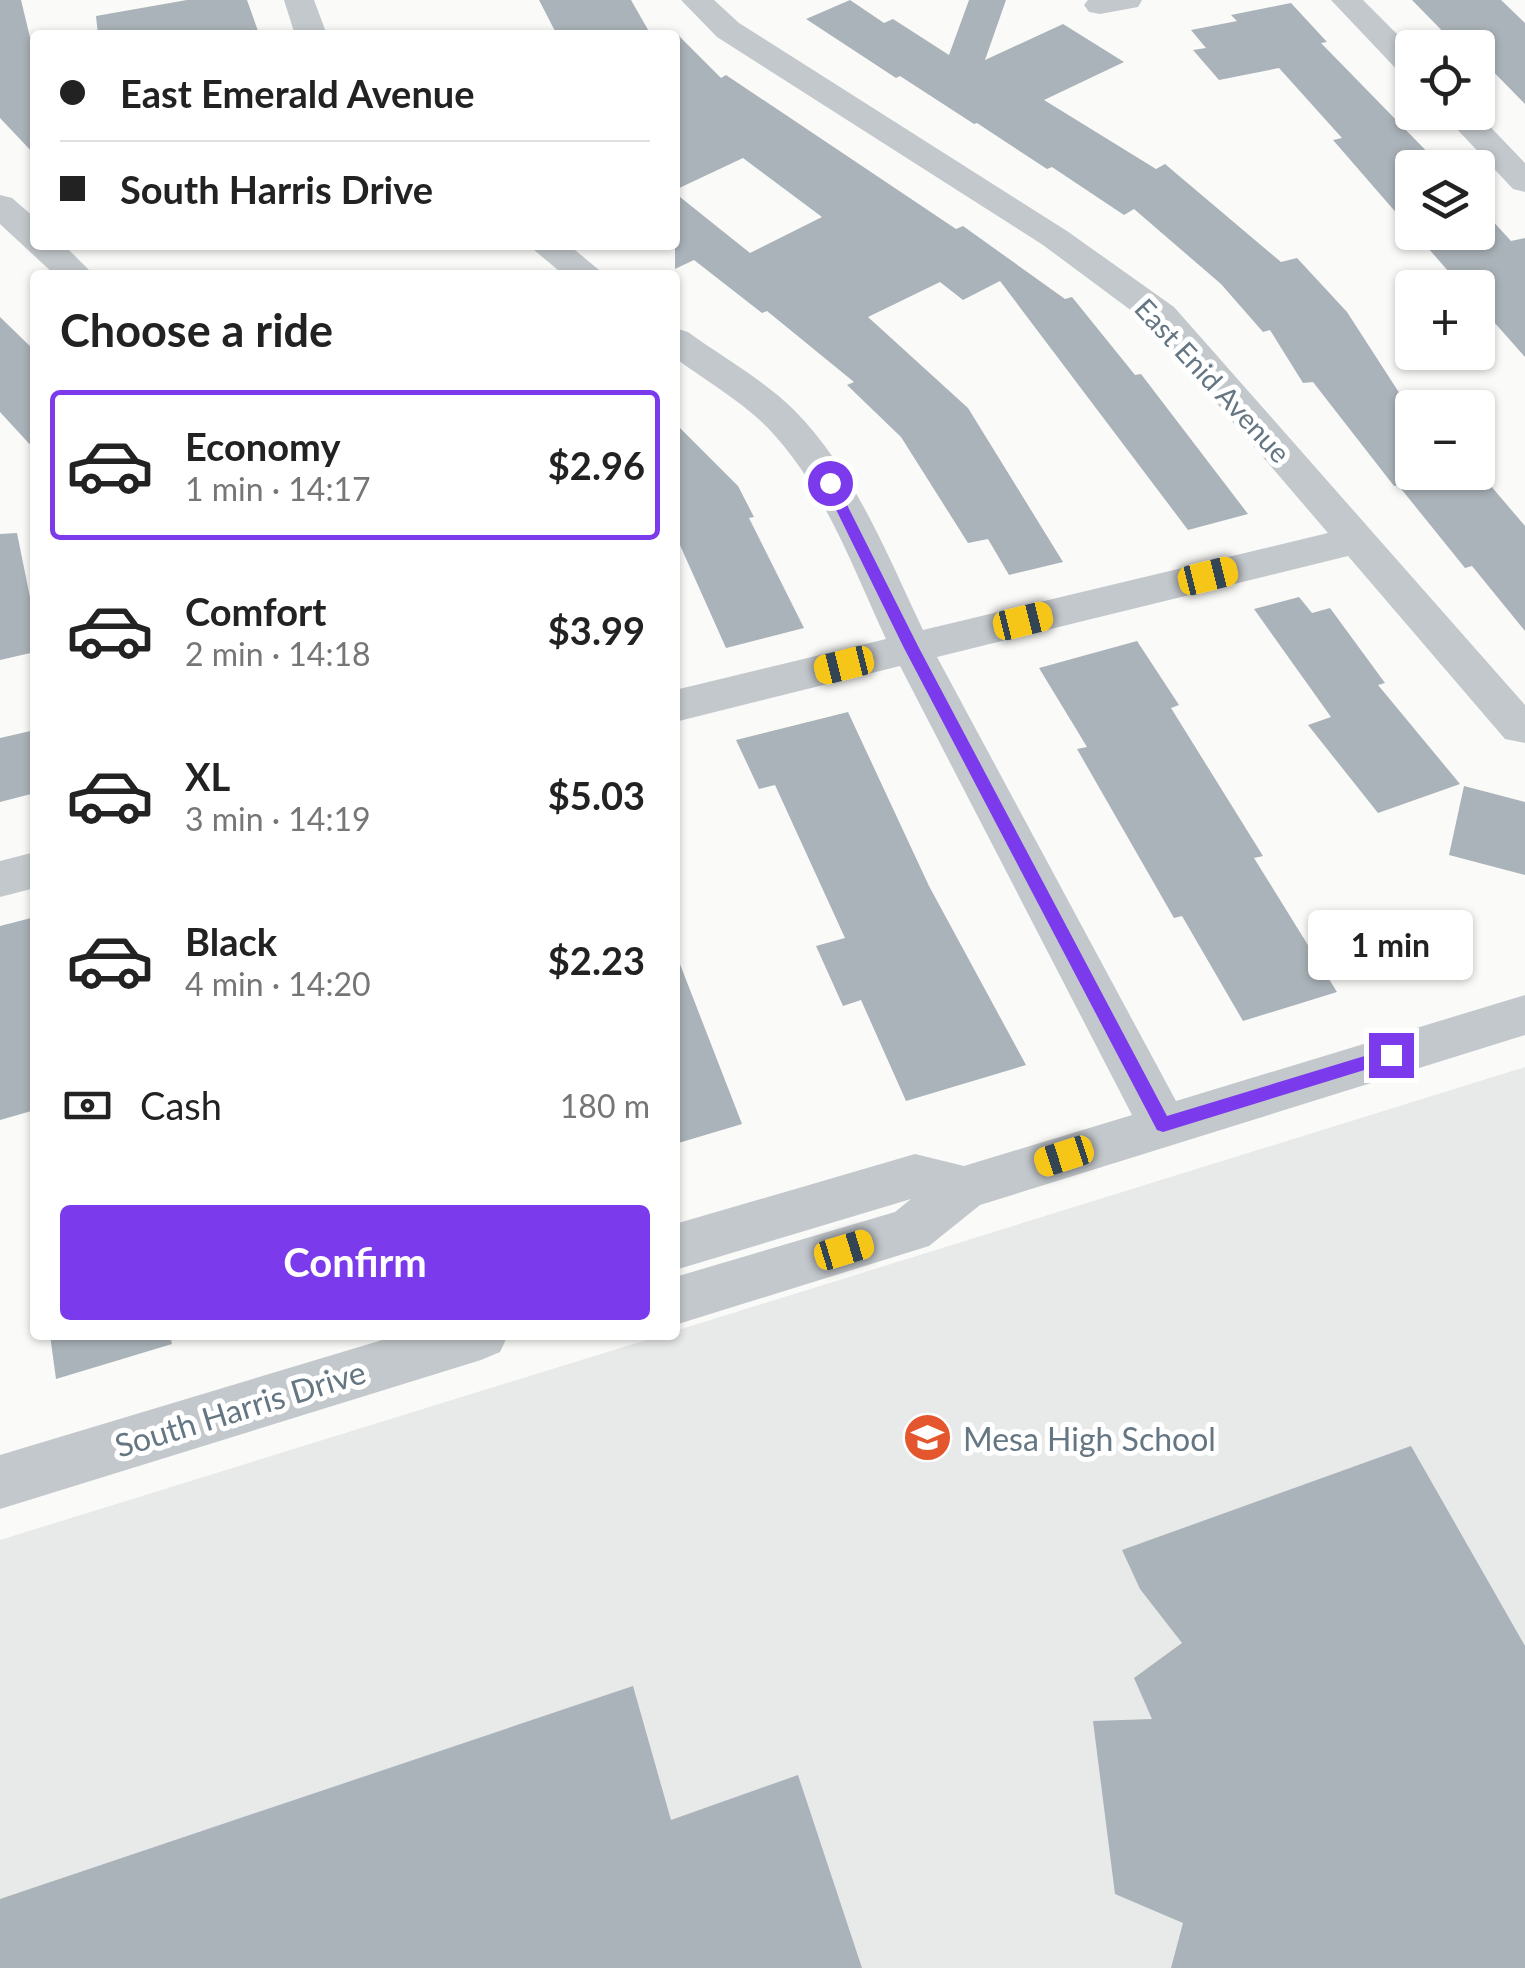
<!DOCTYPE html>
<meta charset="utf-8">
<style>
:root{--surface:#fff;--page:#f2f2f2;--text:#222;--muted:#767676;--line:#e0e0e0;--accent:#7c3aed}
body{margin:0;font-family:Lato,sans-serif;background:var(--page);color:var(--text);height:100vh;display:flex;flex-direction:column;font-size:38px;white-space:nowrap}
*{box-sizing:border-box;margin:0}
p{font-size:32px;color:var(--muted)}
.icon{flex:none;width:55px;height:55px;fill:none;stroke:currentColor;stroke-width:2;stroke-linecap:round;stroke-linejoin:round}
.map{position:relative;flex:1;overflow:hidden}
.drawer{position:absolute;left:30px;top:270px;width:650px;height:1070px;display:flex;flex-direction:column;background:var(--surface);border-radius:10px;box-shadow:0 2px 8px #0004}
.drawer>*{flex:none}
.guide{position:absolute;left:30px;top:30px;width:650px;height:220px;border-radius:10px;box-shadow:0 2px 8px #0004;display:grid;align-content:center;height:220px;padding:0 30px;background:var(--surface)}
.controls{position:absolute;left:1395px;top:30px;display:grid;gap:20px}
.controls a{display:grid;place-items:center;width:100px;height:100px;border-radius:10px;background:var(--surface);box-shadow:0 2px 8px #0004;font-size:50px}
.end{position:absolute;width:45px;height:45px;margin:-22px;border:12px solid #7c3aed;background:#fff;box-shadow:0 0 0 5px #fff}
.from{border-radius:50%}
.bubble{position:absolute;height:70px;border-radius:10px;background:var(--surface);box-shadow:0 2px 8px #0004;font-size:32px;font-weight:700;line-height:70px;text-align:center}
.car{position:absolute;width:30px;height:60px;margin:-30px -15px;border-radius:12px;box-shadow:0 0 8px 2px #0007;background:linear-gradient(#f5c518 24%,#345 0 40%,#f5c518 0 76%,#345 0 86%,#f5c518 0)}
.guide b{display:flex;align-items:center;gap:35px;height:95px;font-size:38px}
.guide b+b{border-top:2px solid var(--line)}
.guide i{width:25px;height:25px;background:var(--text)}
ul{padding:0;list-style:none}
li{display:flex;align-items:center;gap:30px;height:150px;margin:0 20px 15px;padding:0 10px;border:5px solid transparent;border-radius:10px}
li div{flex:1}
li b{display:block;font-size:38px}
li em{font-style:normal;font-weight:700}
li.active{border-color:var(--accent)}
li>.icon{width:90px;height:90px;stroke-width:1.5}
h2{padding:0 30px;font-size:45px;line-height:120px}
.pay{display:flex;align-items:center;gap:25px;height:110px;padding:0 30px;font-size:38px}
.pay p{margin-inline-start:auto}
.button{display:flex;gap:20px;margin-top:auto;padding:20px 30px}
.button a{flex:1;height:115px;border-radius:10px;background:var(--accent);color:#fff;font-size:40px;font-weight:700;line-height:115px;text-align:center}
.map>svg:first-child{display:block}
</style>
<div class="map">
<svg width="1525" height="1968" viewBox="0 0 1525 1968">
<rect width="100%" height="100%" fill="#fafaf8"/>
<path fill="#e8e9e9" d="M1525 1067V1968H0V1540L662 1335H675V1331Z"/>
<g fill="#aab3b9">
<path d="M0 0H21L35 58V155L0 118Z"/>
<path d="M187 0H247L258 31 237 35H98L96 16Z"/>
<path d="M539 0H631L651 35H557Z"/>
<path d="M850 0 884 23 893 19 949 55 969 0H1006L985 60 1063 24 1124 62 1044 100 1156 169 1165 164 1281 262 1297 258 1347 312 1409 408 1413 407 1414 408 1412 472H1479L1525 526V631L1472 566 1465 568 1398 485 1394 486 1313 382 1303 383 1270 330 1263 332 1221 284 1134 209 1124 215 1052 167 1047 169 977 123 974 124 900 76 896 78 806 19Z"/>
<path d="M1412 0H1501L1525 23V104L1478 56V48H1459Z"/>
<path d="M1291 3 1327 42 1321 43 1443 168H1412V231L1333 140 1342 138 1279 68 1219 80 1193 50 1206 48 1191 30 1237 21 1231 15Z"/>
<path d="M675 32 721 78 726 75 956 229 963 226 1065 299 1072 297 1135 375 1141 374 1248 514 1188 530 1000 281 963 300 940 282 868 317 968 408 1063 562 1009 575 988 539 968 543 901 437 847 385 854 382 767 311 762 313 694 260 675 269V193L750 253 822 217 743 158 675 190Z"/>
<path d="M1478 205 1511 241 1525 238V357L1478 304V288H1463L1414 232H1478Z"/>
<path d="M0 317 35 351V450L0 412Z"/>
<path d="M675 423 738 486 754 517 749 518 804 628 726 648 675 534Z"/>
<path d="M17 533 35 622V652L0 660V534Z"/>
<path d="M1299 597 1312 613 1330 608 1385 683 1378 685 1460 784 1378 813 1308 725 1331 717 1254 609Z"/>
<path d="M1137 641 1179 705 1171 708 1263 856 1254 858 1337 992 1243 1021 1182 916 1174 918 1077 749 1087 747 1039 668Z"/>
<path d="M848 712 929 886 1026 1065 906 1101 861 1000 843 1006 816 946 845 938 775 785 759 789 736 740Z"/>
<path d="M35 730V793L0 802V738Z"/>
<path d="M1464 786 1525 802V875L1449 855Z"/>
<path d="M35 917V1110L0 1120V926Z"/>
<path d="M678 959 742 1124 675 1144V960Z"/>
<path d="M50 1335H170L172 1344 56 1379Z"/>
<path d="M1411 1446 1525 1646V1968H1171L1183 1923 1115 1894 1093 1721 1152 1719 1134 1678 1182 1643 1140 1589 1122 1550Z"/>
<path d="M633 1686 671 1820 798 1775 862 1968H0V1899Z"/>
</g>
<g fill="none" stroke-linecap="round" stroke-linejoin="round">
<g fill="#c3c8cc" fill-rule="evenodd">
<path d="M284 0H314L327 35H295Z"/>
<path d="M681 0H714L739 23 1067 231 1174 307 1525 705V743L1505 739 1348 556 937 657 1176 1101 1525 995V1035L980 1205 929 1246 675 1325V1277L895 1212 911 1199 675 1270V1224L915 1154 964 1166 1132 1115 900 666 675 722V690L886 639C852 566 824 486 767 427 741 401 705 380 675 358V328L688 332C722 357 764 380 794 410 855 472 887 554 923 630L1328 533 1148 323 1043 245 717 37Z"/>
<path d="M1088 0H1142L1138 7 1100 14 1089 12 1084 5Z"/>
<path d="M1331 0H1363L1412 49V76L1401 74Z"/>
<path d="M1441 112H1476L1525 163V192L1513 189Z"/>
<path d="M0 195 12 198 35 218V245H64L94 275H55L0 224Z"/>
<path d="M528 245H569L605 275H564Z"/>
<path d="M35 852V888L0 897V861Z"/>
<path d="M399 1335H508L500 1352 481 1360 0 1509V1455Z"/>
</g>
</g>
<path fill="#7c3aed" d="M830 478 836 483 919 648 1167 1116 1391 1048 1400 1055 1397 1060 1163 1132 1157 1130 904 648 823 483Z"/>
<defs>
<symbol id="school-disc" viewBox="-11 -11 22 22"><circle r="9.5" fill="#e4572e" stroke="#fff"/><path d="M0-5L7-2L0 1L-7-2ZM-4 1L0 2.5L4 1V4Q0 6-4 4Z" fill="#fff"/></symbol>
</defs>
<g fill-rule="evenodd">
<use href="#school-disc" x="900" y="1410" width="55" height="55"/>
</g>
<g text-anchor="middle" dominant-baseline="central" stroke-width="10" stroke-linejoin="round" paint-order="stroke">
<g font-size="28" fill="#657683" stroke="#fff">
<text transform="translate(1213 380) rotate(47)">East Enid Avenue</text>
</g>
<g font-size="32" fill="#657683" stroke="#fff">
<text transform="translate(240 1408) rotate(-17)">South Harris Drive</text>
</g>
<g font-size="32" fill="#657683" stroke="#fff" text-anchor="start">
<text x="963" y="1438">Mesa High School</text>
</g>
</g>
</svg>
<div class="controls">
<a><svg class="icon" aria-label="locate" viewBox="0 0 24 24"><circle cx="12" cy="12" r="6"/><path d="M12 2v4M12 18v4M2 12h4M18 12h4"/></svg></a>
<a><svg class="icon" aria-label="layers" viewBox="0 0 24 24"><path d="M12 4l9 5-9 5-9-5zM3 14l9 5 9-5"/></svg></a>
<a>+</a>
<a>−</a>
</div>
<i class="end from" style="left:830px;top:483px"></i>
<i class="end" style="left:1391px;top:1055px"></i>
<div class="bubble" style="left:1308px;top:910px;width:165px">1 min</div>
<i class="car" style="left:1208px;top:576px;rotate:76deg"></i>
<i class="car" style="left:1023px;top:621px;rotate:76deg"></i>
<i class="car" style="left:844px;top:665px;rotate:256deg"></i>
<i class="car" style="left:1064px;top:1156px;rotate:252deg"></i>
<i class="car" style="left:844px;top:1250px;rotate:73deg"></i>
<div class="guide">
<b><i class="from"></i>East Emerald Avenue</b>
<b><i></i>South Harris Drive</b>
</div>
<section class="drawer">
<h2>Choose a ride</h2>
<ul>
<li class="active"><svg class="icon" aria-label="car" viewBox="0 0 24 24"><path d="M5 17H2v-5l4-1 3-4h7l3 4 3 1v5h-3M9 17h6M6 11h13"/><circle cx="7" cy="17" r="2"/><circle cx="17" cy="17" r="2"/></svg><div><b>Economy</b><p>1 min · 14:17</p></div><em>$2.96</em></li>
<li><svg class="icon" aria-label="car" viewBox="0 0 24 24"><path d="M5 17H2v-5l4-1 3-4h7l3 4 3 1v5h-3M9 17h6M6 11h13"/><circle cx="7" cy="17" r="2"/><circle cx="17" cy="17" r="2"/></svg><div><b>Comfort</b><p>2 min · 14:18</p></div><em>$3.99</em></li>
<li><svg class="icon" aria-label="car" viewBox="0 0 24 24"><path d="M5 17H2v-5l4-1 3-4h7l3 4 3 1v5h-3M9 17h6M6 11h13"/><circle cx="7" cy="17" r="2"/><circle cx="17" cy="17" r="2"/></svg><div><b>XL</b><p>3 min · 14:19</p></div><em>$5.03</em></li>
<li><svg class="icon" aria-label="car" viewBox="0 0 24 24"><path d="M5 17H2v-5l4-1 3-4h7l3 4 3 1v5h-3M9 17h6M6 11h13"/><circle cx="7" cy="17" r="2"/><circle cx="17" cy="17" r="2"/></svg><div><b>Black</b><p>4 min · 14:20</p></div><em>$2.23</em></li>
</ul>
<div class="pay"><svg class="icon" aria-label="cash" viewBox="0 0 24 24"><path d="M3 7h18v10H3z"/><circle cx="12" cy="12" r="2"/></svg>Cash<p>180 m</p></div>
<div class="button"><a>Confirm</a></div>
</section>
</div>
